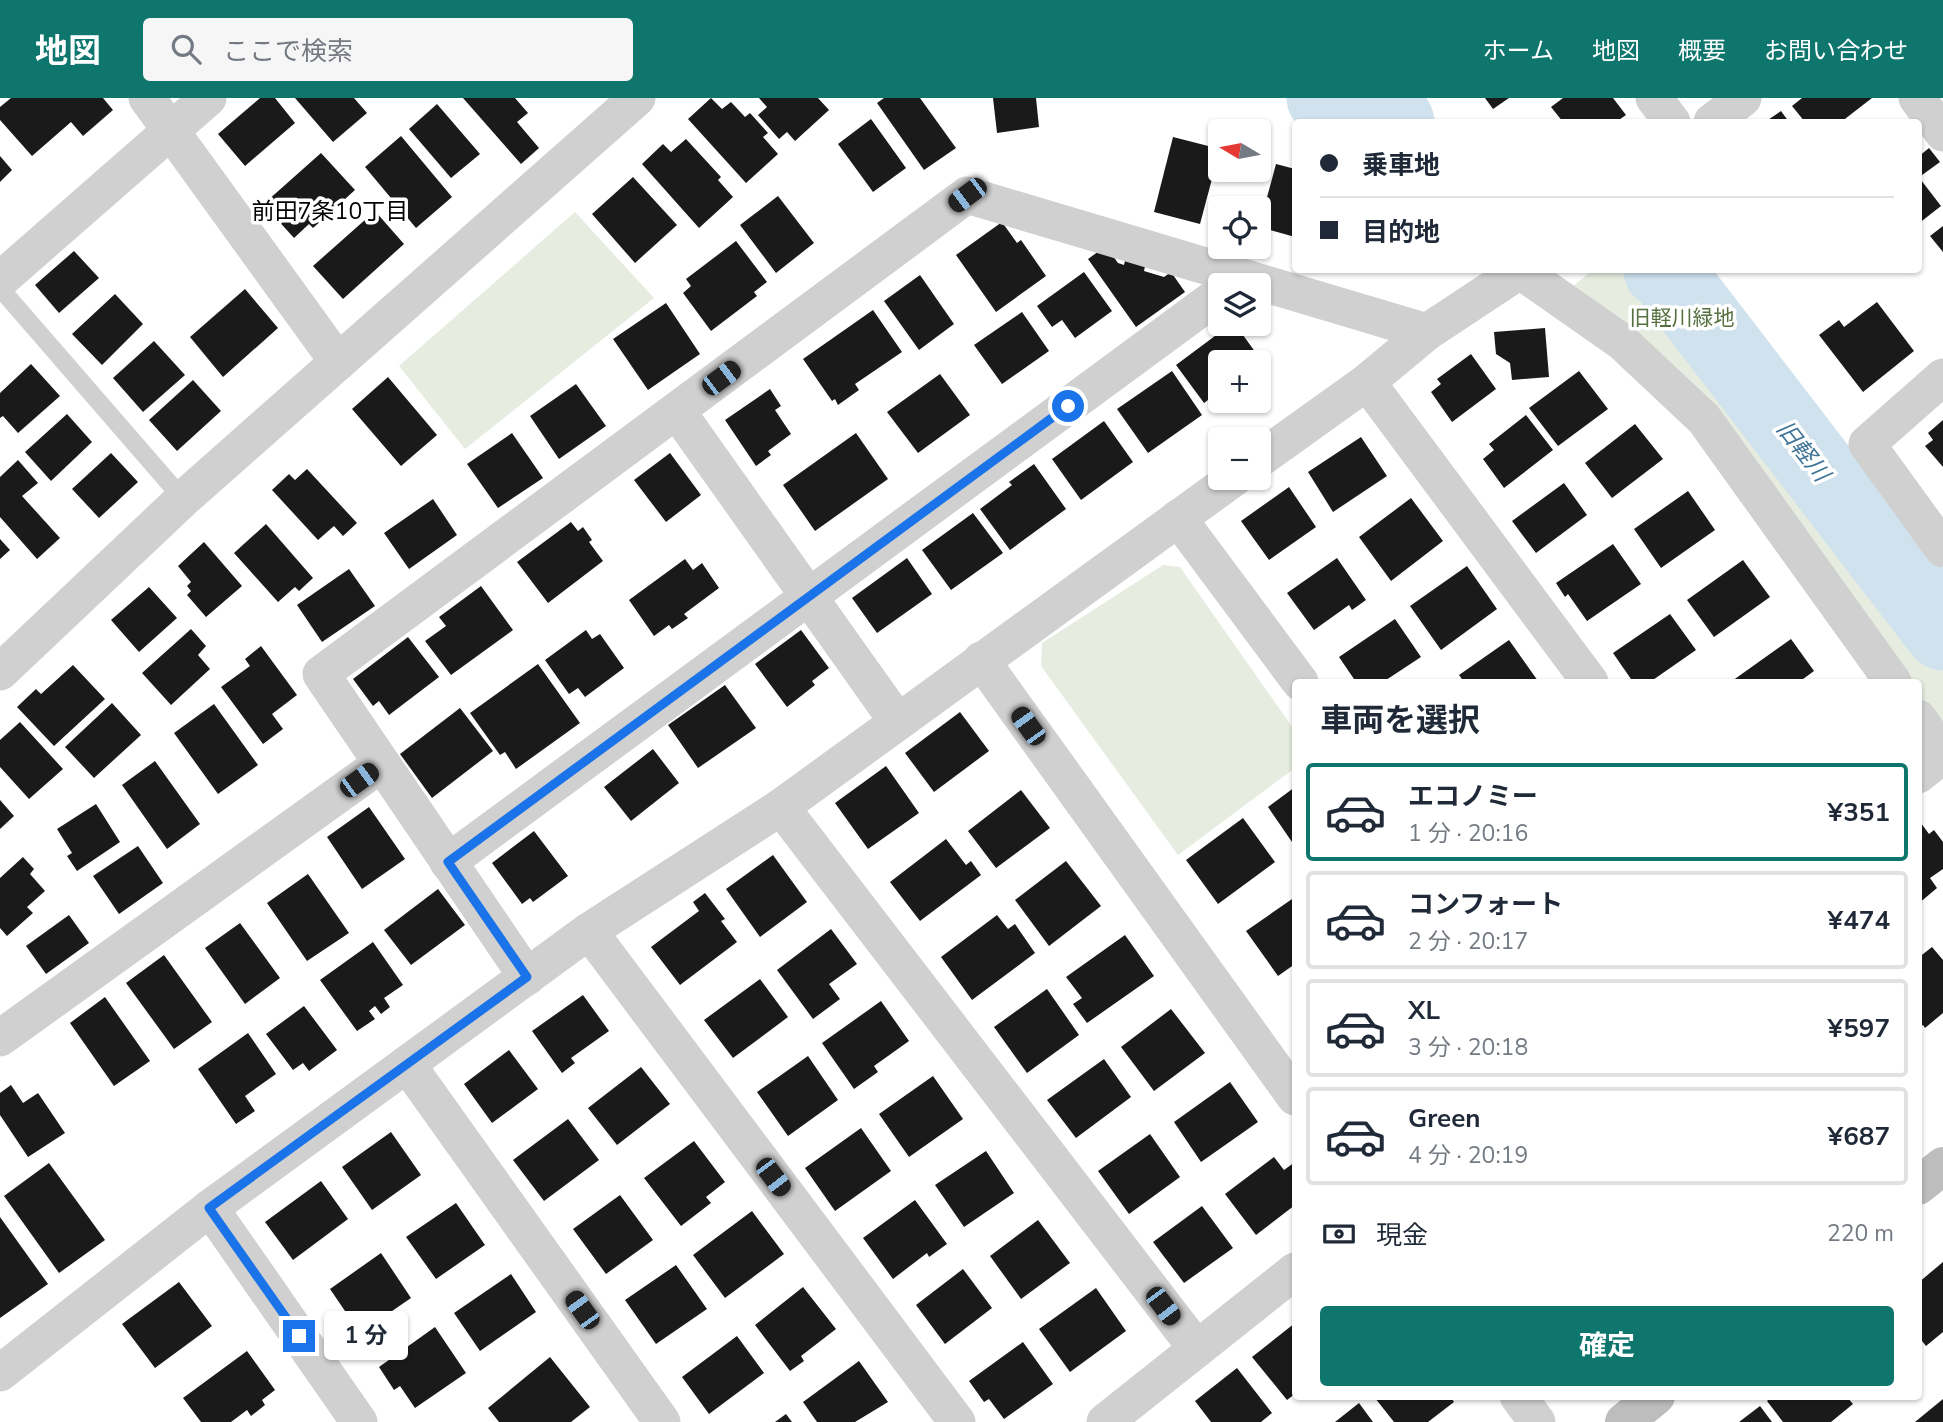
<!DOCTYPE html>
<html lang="ja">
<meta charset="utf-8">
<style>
:root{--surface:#fff;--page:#f6f6f7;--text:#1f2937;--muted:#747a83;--line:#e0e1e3;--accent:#0f766e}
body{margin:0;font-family:"Nunito Sans","Noto Sans JP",sans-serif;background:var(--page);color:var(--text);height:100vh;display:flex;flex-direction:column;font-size:26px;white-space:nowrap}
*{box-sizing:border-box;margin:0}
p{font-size:23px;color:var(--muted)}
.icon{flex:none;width:38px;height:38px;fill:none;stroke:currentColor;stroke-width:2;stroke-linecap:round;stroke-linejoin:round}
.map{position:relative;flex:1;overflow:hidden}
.side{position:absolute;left:1292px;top:581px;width:630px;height:721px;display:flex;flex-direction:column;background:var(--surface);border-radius:7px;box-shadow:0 2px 5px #0004}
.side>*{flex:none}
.hud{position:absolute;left:1292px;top:21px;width:630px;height:154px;border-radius:7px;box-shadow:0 2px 5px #0004;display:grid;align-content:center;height:154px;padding:0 28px;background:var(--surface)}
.needle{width:46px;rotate:280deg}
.tools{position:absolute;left:1208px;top:21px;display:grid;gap:14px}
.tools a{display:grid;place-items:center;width:63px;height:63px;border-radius:7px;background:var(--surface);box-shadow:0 2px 5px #0004;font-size:35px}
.end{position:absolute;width:32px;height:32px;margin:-16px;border:9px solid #1a73e8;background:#fff;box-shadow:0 0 0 4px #fff}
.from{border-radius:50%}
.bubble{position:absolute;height:49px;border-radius:7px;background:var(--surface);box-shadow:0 2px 5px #0004;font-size:23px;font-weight:700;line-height:49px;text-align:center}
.car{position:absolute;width:21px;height:42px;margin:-21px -10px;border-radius:9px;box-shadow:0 0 5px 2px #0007;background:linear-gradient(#222 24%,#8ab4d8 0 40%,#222 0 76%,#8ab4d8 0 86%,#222 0)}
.hud b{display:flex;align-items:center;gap:24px;height:66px;font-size:26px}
.hud b+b{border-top:2px solid var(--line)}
.hud i{width:18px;height:18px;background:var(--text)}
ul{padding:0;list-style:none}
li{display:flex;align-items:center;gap:21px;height:98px;margin:0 14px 10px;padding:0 14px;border:4px solid var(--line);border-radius:7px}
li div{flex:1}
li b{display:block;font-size:26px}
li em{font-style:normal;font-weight:700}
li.current{border-color:var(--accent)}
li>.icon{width:63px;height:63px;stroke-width:1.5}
h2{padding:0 28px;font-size:32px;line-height:84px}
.pay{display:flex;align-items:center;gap:18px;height:77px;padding:0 28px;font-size:26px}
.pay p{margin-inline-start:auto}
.primary-button{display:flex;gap:14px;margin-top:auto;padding:14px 28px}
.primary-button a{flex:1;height:80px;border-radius:7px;background:var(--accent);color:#fff;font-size:28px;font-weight:700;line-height:80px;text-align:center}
header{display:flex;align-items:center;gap:42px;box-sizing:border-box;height:98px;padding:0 35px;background:var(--accent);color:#fff}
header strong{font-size:33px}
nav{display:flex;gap:38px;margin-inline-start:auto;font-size:24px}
.search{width:490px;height:63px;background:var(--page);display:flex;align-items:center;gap:18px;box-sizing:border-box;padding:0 24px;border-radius:7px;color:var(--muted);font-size:26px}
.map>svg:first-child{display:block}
</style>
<header>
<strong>地図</strong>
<div class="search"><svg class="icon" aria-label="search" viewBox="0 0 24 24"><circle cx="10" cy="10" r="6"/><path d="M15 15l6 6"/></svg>ここで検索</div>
<nav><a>ホーム</a><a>地図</a><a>概要</a><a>お問い合わせ</a></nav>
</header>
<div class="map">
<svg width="1943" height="1324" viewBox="0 0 1943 1324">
<rect width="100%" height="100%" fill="#fff"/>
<g fill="#e6ecdf">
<path d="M575 114 654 200 465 351 399 268Z"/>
<path d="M1593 172H1706L1943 492V636L1918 601V584H1906L1699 298 1567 193Z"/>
<path d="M1163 467 1180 469 1295 633V670L1178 757 1041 568 1042 545Z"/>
</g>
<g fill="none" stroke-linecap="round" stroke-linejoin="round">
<g stroke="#cfe2ee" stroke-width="77">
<path d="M1325 0 1396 24"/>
<path d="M1662 172 1668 176 1943 534"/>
</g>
</g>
<g fill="#1a1a1a">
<path d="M11 0H103L113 12 83 38 71 24 32 58 0 22V9Z"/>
<path d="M260 0H275L295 25 245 68 218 36Z"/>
<path d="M295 0H354L367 15 333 44Z"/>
<path d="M463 0H515L528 15 517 24 539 50 521 66Z"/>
<path d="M711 0 722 11 731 4 745 19 750 15 768 35 763 39 778 56 746 85 688 21Z"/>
<path d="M759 0H818L829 12 795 43 787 34 779 41 758 17 767 9Z"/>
<path d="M884 0H920L956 50 924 72 877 5Z"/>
<path d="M993 0H1036L1039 29 997 35Z"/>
<path d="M1485 0H1509L1493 11Z"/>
<path d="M1563 0H1613L1626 17 1616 24H1563L1551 9Z"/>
<path d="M1802 0H1872L1841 24H1805L1792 8Z"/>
<path d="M437 6 480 56 451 80 409 31Z"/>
<path d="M1781 13 1789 24H1765Z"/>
<path d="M871 21 906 70 873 94 838 46Z"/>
<path d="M401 38 452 99 416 130 365 69Z"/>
<path d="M1173 39 1220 51 1200 126 1154 114Z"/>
<path d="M686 41 721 79 718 82 733 99 699 130 642 66 663 46 671 54Z"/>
<path d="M1929 50 1940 64 1918 80V59Z"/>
<path d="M321 55 355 92 313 130 309 126 294 140 275 119 270 124 258 111Z"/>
<path d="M0 58 12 72 0 84Z"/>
<path d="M1276 66 1295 71V139L1259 129Z"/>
<path d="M633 79 677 127 635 165 592 116Z"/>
<path d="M1921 82 1941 108 1918 126V84Z"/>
<path d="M778 98 814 145 776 175 740 127Z"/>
<path d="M375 113 404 146 343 201 313 168Z"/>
<path d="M1002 124 1017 145 1021 142 1046 178 996 214 956 157Z"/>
<path d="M1943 128V154L1930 138Z"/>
<path d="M736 143 767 184 754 194 757 198 711 233 683 195 691 188 686 181Z"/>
<path d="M1106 148 1118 165 1124 167 1127 154 1147 159 1144 173 1164 179 1171 174 1185 194 1136 229 1088 161Z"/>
<path d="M74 153 99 180 59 215 35 187Z"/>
<path d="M1084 174 1112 213 1075 240 1062 222 1052 229 1037 208Z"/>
<path d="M920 177 954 226 919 252 884 203Z"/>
<path d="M245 191 278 230 223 279 190 239Z"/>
<path d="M115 196 143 226 102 267 72 236Z"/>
<path d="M1877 204 1914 253 1863 294 1819 237 1839 222 1844 229Z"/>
<path d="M666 205 700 256 648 292 613 241Z"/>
<path d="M873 212 902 254 855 286 859 292 838 307 835 301 832 303 803 261Z"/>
<path d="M1022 214 1049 253 1002 286 974 247Z"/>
<path d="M1231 226H1235L1261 262 1258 264H1220V293L1204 305 1176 267Z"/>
<path d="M1545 230 1549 279 1512 282 1510 265 1496 256 1494 234Z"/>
<path d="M154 243 185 277 143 314 113 280Z"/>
<path d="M1471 256 1496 291 1452 324 1431 294 1441 286 1437 281Z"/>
<path d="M31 266 60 298 18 335 3 318 0 320V295Z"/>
<path d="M1172 273 1202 317 1148 355 1117 311Z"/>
<path d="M1579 273 1608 311 1558 348 1529 310Z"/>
<path d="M940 276 970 317 918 355 887 314Z"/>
<path d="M388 279 437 337 401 368 352 311Z"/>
<path d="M193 282 221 313 177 353 149 322Z"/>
<path d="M576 286 606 328 559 361 530 318Z"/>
<path d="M770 291 781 308 775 312 791 336 768 353 771 357 756 368 725 322Z"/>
<path d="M67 316 92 344 51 383 25 354Z"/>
<path d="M1526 317 1553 352 1504 390 1483 361 1494 352 1489 346Z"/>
<path d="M1943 322V369L1925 348 1933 342 1928 335Z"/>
<path d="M1104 323 1133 364 1081 402 1052 361Z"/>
<path d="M1635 326 1663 361 1612 400 1585 365Z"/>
<path d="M512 335 543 380 498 410 467 366Z"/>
<path d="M856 335 888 381 815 433 783 387Z"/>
<path d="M1361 339 1387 378 1333 414 1308 374Z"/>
<path d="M111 355 138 384 99 420 72 391Z"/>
<path d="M670 355 701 397 666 424 634 382Z"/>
<path d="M18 362 38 385 22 398 60 440 37 461 0 419V379Z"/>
<path d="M1034 366 1066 411 1010 452 980 411 1012 387 1009 384Z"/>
<path d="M307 371 357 425 343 438 334 428 318 442 272 392 289 376 295 382Z"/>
<path d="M1564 385 1587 417 1536 455 1512 423Z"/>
<path d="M1289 389 1316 429 1269 462 1241 423Z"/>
<path d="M1688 393 1715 432 1661 470 1634 431Z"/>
<path d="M1411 400 1443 443 1391 483 1359 439Z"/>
<path d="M433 401 457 437 409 471 384 435Z"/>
<path d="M973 415 1003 455 951 492 922 452Z"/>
<path d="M571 424 578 433 583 429 592 442 589 444 603 463 548 505 517 464Z"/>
<path d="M266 426 313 480 299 493 295 489 278 504 234 455Z"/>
<path d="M0 441 10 452 0 461Z"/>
<path d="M204 444 242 488 206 519 187 497 191 493 187 488 191 484 178 468Z"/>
<path d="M1613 446 1641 486 1587 523 1568 496 1565 499 1556 485Z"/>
<path d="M907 460 932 496 877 535 852 500Z"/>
<path d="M1337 460 1366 502 1352 512 1349 507 1314 532 1287 495Z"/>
<path d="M685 461 693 472 702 465 719 490 684 516 688 520 672 531 669 527 654 538 629 502Z"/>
<path d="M1743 462 1770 499 1714 539 1687 502Z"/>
<path d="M1467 468 1497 511 1441 552 1410 508Z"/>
<path d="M349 471 375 508 322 544 297 507Z"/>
<path d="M481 488 513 532 451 577 425 543 446 528 439 519Z"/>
<path d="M149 489 177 520 139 554 111 522Z"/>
<path d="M1670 516 1696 552 1650 584H1633L1613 555Z"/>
<path d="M1395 521 1421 559 1383 584H1356L1339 559Z"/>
<path d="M191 531 206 548 198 557 210 571 171 607 142 575Z"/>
<path d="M586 532 592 541 600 536 624 570 585 599 578 590 569 596 545 562Z"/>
<path d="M801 532 829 570 812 583 815 587 787 609 755 566Z"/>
<path d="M408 539 439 579 389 617 379 603 373 608 353 581Z"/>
<path d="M1791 541 1814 573 1799 584H1733L1732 583Z"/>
<path d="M1509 542 1538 583 1535 584H1464L1459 577Z"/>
<path d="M261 548 297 597 272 616 283 631 263 646 221 589 250 568 245 561Z"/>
<path d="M538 566 580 625 516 671 505 654 500 657 470 615Z"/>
<path d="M73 567 105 601 54 648 17 609 36 591 41 596Z"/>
<path d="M725 587 756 630 698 670 668 627Z"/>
<path d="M112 605 141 637 94 680 65 649Z"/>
<path d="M214 606 258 667 218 696 174 635Z"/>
<path d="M460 610 493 653 432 700 400 656Z"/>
<path d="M960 614 989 653 934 694 905 655Z"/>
<path d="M20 624 63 671 29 701 0 669V642Z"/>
<path d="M653 651 679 685 631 723 604 689Z"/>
<path d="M155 663 200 726 167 751 122 687Z"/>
<path d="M886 668 919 715 868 751 835 705Z"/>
<path d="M1295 689V742L1292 744 1268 709Z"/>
<path d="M1021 692 1050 730 996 770 968 733Z"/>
<path d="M0 702 14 718 0 731Z"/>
<path d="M96 706 120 744 77 773 67 758 72 755 57 731Z"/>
<path d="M369 709 405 761 362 791 327 739Z"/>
<path d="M1243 720 1275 764 1218 806 1186 762Z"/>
<path d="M1918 721 1929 736 1934 732 1943 744V771L1930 780 1937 790 1918 806Z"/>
<path d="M534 733 568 778 533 804 530 800 522 806 492 765Z"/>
<path d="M946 741 966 767 971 763 981 777 920 823 890 784Z"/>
<path d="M138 748 163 785 119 816 93 778Z"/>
<path d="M773 757 807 804 760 839 726 791Z"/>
<path d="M23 759 34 771 30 776 45 793 27 809 33 815 7 838 0 830V780Z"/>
<path d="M1066 763 1101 808 1049 848 1015 802Z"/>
<path d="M308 776 349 835 307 863 267 805Z"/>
<path d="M438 791 465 827 411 867 384 832Z"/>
<path d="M705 795 725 821 721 823 737 844 680 887 651 849 699 813 693 804Z"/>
<path d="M1295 799V866L1278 878 1246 833Z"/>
<path d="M69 817 89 845 46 876 26 848Z"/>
<path d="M997 817 1008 831 1015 826 1035 855 972 902 941 859Z"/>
<path d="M240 825 280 880 245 906 205 850Z"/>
<path d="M831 831 857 866 829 886 840 901 813 921 777 872Z"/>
<path d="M1125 837 1154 878 1087 925 1073 906 1082 900 1066 879Z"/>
<path d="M373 844 403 887 384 900 390 909 381 916 375 908 369 913 375 921 357 933 320 882Z"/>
<path d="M1932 849 1943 862V915L1925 930 1923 927 1918 930V860Z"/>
<path d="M164 857 212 924 174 951 126 885Z"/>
<path d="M760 881 788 919 733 960 704 922Z"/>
<path d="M1047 891 1079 937 1027 975 994 929Z"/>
<path d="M583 897 609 933 571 960 575 965 562 975 532 933Z"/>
<path d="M105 899 150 963 114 988 70 925Z"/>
<path d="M881 903 909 943 874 968 878 974 854 991 822 945Z"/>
<path d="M304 908 337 952 309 973 303 965 293 972 266 936Z"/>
<path d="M1171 911 1205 955 1154 993 1121 949Z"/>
<path d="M248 935 276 976 245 998 255 1013 236 1026 198 971Z"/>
<path d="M509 952 538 991 492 1025 464 986Z"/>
<path d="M808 958 838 1002 788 1038 757 994Z"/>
<path d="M1104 961 1131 999 1076 1040 1047 1002Z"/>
<path d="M641 969 670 1006 617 1047 588 1010Z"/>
<path d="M933 978 963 1021 909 1059 879 1016Z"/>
<path d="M1230 984 1258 1024 1201 1064 1174 1024Z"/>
<path d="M11 987 23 1005 38 995 65 1035 28 1059 0 1017V995Z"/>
<path d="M568 1021 599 1062 544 1103 513 1062Z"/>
<path d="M861 1030 891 1073 835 1113 805 1070Z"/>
<path d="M391 1034 421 1077 372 1112 342 1069Z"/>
<path d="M1150 1036 1180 1079 1129 1116 1098 1073Z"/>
<path d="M694 1043 725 1084 706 1099 711 1105 681 1128 644 1080Z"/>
<path d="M986 1053 1014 1095 964 1129 935 1087Z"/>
<path d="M1274 1059 1284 1072 1295 1064V1107L1256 1137 1225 1096Z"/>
<path d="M49 1065 105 1142 59 1175 4 1098Z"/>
<path d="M321 1083 348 1121 293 1162 265 1124Z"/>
<path d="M620 1097 653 1142 606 1176 573 1131Z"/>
<path d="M915 1102 947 1146 929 1159 927 1155 893 1181 863 1140Z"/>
<path d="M456 1105 485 1147 436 1181 406 1139Z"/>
<path d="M1202 1108 1233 1150 1184 1185 1153 1144Z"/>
<path d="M752 1113 784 1156 725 1200 693 1157Z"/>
<path d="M0 1119 48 1186 0 1220Z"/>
<path d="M1038 1122 1070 1165 1021 1201 990 1158Z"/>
<path d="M381 1155 411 1200 360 1235 330 1191Z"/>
<path d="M1943 1164V1234L1926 1248 1918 1238V1185Z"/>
<path d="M676 1167 707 1211 656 1246 625 1202Z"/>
<path d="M963 1171 992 1210 945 1246 916 1207Z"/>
<path d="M511 1176 536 1214 480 1253 454 1215Z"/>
<path d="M179 1184 212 1228 155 1270 122 1226Z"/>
<path d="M803 1189 836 1231 801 1258 804 1263 790 1273 755 1227Z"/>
<path d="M1096 1190 1126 1233 1070 1274 1039 1231Z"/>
<path d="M1295 1225V1296L1287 1302 1252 1259Z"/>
<path d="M435 1229 466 1275 415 1310 400 1288 394 1292 379 1269Z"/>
<path d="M737 1238 764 1275 709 1316 682 1279Z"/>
<path d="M1023 1244 1053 1286 1004 1321 989 1301 984 1304 969 1283Z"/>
<path d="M247 1253 275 1292 262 1302 265 1307 251 1318 247 1312 231 1324H201L183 1300Z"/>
<path d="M550 1259 590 1309 571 1324H499L488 1310Z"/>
<path d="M859 1263 888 1304 855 1324H817L803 1304Z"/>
<path d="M1237 1270 1272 1315 1261 1324H1211L1195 1303Z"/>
<path d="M1377 1298H1450L1454 1304 1428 1324H1394L1375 1300Z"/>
<path d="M1773 1298H1846L1853 1306 1831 1324H1783L1767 1303Z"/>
<path d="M1943 1301V1324H1915Z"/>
<path d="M1359 1305 1373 1324H1335Z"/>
<path d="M1760 1308 1772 1324H1739Z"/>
<path d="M786 1316 792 1324H775Z"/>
</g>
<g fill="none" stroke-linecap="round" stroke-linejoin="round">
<path stroke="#d0d0d0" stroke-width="18" d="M0 190 183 401"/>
<g stroke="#d0d0d0" stroke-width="37">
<path d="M147 0 338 264"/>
<path d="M1654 0 1672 24"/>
<path d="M1917 0 1943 35"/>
<path d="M1712 24 1743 0"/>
<path d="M1519 172 1622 244 1704 321 1893 584"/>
<path d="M0 182 208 0"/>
<path d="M1943 279 1867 346 1943 451"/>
<path d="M1367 284 1590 584"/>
<path d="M677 313 897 623"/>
<path d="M1258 362 1367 284 1427 234 1521 172"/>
<path d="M1178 420 1300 584"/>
<path d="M981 562 1295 999"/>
<path d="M0 574 183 401 637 0"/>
<path d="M1918 620 1943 655"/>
<path d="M1918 677 1943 657"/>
<path d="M781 709 1197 1251"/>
<path d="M448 764 1220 196"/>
<path d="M589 833 957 1324"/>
<path d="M527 879 321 576 967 97 1427 234"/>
<path d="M0 940 381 666"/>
<path d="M407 966 662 1324"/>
<path d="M210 1110 359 1324"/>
<path d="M0 1275 210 1110 589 833 781 709 1234 380"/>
<path d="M1518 1298 1537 1324"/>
<path d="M1105 1324 1295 1173"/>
</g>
<g stroke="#bdbdbd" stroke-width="38">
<path d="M1918 1088 1943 1068"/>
<path d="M1624 1324 1656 1298"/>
</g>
</g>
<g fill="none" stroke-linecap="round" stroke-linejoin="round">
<path stroke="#1a73e8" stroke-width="9" d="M299 1238 209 1110 527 879 448 764 1068 308"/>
</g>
<g text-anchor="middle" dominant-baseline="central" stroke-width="7" stroke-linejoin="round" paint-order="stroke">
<g font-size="21" fill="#56703f" stroke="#fff">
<text x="1682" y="220">旧軽川緑地</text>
</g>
<g font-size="23" fill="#000" stroke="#fff">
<text x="330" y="113">前田7条10丁目</text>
</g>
<g font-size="23" font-style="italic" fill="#3f7597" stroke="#fff">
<text transform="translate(1803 353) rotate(52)">旧軽川</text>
</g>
</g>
</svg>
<div class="tools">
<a><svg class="needle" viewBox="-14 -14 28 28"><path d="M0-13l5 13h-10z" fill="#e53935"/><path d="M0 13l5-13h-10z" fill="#747a83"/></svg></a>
<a><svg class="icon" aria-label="locate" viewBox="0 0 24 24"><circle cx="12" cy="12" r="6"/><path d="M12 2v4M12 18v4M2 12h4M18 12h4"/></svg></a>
<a><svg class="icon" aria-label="layers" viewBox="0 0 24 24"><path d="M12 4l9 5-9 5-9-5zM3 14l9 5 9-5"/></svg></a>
<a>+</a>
<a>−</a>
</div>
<i class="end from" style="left:1068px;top:308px"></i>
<i class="end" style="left:299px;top:1238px"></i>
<div class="bubble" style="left:324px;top:1213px;width:84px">1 分</div>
<i class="car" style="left:967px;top:97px;rotate:233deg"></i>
<i class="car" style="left:721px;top:280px;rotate:53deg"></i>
<i class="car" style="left:1028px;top:628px;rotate:324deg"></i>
<i class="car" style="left:359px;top:682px;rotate:54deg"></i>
<i class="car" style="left:773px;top:1079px;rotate:143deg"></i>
<i class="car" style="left:1163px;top:1208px;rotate:143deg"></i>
<i class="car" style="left:582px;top:1212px;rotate:324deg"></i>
<div class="hud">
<b><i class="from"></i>乗車地</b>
<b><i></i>目的地</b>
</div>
<section class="side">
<h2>車両を選択</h2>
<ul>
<li class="current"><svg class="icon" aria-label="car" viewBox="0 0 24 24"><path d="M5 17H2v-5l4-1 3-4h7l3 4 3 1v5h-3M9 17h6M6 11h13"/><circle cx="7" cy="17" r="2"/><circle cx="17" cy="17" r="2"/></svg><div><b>エコノミー</b><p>1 分 · 20:16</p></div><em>¥351</em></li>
<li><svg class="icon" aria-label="car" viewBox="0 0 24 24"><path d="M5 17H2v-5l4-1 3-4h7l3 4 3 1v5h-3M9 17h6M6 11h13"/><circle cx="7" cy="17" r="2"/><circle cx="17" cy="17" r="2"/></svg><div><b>コンフォート</b><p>2 分 · 20:17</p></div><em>¥474</em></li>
<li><svg class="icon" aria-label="car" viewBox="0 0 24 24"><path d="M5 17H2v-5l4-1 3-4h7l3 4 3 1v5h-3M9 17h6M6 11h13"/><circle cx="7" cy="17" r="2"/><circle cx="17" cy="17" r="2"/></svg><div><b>XL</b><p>3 分 · 20:18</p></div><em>¥597</em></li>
<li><svg class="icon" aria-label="car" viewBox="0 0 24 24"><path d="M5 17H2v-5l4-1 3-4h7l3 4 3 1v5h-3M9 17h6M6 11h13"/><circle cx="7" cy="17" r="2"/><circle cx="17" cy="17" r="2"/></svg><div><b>Green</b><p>4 分 · 20:19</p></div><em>¥687</em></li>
</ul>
<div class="pay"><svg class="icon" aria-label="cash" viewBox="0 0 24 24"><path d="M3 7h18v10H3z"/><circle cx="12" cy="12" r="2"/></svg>現金<p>220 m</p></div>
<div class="primary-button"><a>確定</a></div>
</section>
</div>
